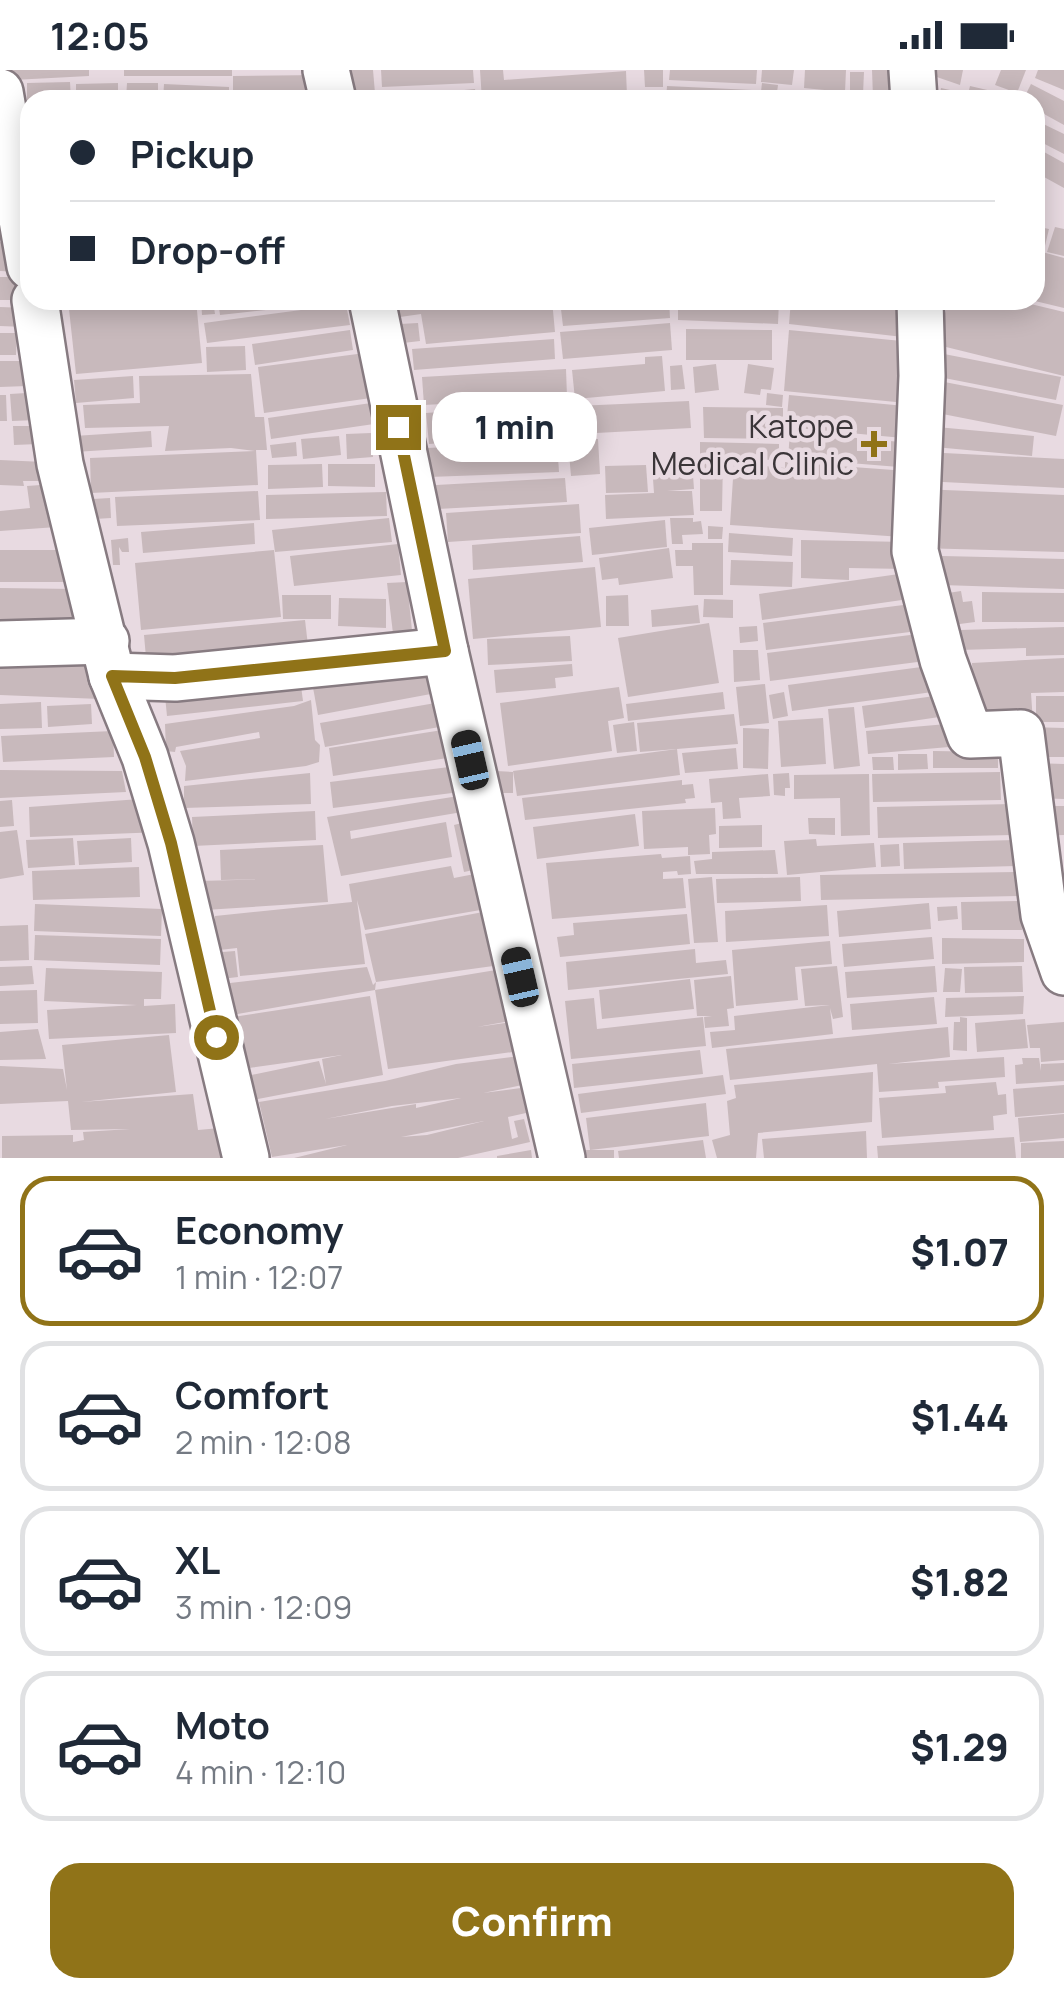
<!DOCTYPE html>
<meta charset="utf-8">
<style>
:root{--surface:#fff;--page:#f2f2f3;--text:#1f2937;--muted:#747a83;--line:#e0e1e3;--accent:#907318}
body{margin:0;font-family:Manrope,sans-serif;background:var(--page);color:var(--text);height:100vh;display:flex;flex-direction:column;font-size:38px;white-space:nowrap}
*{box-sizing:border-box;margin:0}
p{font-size:32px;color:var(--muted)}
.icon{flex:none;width:55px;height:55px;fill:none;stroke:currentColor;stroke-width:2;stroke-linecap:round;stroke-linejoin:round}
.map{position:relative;height:1088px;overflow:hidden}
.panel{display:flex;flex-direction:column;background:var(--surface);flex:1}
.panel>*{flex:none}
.guide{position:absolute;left:20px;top:20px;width:1025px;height:220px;border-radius:30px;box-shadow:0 5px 25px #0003;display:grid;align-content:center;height:220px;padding:0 50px;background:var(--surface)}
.end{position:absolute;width:45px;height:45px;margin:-22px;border:12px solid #907318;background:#fff;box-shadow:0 0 0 5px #fff}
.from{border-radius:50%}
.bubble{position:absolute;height:70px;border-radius:30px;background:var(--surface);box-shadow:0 5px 25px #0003;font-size:32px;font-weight:800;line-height:70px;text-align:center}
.car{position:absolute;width:30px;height:60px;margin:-30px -15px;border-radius:12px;box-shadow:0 0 8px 2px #0007;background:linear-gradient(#222 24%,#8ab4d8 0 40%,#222 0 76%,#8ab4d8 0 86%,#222 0)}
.guide b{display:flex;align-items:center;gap:35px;height:95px;font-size:38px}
.guide b+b{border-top:2px solid var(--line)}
.guide i{width:25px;height:25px;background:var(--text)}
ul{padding:18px 0 0;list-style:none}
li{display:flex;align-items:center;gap:30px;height:150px;margin:0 20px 15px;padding:0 30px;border:5px solid var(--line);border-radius:30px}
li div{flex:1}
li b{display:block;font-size:38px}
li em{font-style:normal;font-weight:800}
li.selected{border-color:var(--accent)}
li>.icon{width:90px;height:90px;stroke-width:1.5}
.action{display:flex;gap:20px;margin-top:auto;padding:20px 50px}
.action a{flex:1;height:115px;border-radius:30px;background:var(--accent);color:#fff;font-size:40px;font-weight:800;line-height:115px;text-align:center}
.status{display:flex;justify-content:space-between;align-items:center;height:70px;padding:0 50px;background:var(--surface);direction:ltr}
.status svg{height:28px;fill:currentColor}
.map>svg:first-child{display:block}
</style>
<div class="status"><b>12:05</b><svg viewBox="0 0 49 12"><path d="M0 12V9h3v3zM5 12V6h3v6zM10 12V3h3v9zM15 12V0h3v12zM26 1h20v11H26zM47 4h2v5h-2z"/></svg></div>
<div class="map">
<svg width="1064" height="1088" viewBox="0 0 1064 1088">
<rect width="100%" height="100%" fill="#e8dae1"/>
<g fill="#c8b9bc" fill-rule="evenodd">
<path d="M12 0H89V6L13 10Z"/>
<rect x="124" y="0" width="108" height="6"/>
<path d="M344 0H373L375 23 346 26Z"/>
<path d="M381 0H473L474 13 382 17Z"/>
<path d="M480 0H503L504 10 626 1 627 26 482 30Z"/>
<path d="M644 0H663V17H645Z"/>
<path d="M670 0H757L756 14 669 10Z"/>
<path d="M762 0H794L792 15 761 12Z"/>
<path d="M805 0H846L845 22 804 18Z"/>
<path d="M872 0H894L895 26 873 27Z"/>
<path d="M932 0H963L960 15 931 5Z"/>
<path d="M1001 0H1026L1017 23 995 15Z"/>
<path d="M1038 0H1064V20L1035 8Z"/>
<path d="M850 2H864L863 24H850Z"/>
<path d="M320 5V30H233V6Z"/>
<path d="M70 12 71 30H27V13Z"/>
<path d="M118 13V30H76V14Z"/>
<path d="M127 13H158V30H126Z"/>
<path d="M762 13 778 15 776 30H760Z"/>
<path d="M164 14 229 17V30H163Z"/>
<path d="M1031 14 1064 31V55L1035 39V30H1023Z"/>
<path d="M667 16 752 20V30H666Z"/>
<path d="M970 16 996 22 994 30H939L941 18 968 24Z"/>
<path d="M475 19 477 30H388V27Z"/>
<path d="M784 23 829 27V30H784Z"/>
<path d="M1035 50 1064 64V84L1035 69Z"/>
<path d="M1035 77 1064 93V118L1035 102Z"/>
<path d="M1035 156 1049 159 1044 180 1035 178Z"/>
<path d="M1055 157 1064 159V186L1047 182Z"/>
<path d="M0 172H22V202L0 201Z"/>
<path d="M1035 180 1064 188V238L1035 231Z"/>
<path d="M0 207H23L24 230H0Z"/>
<path d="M174 230H196L202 293 76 304 69 239Z"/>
<path d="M201 230H213L215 244 202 245Z"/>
<path d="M218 230H265L266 240 220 245Z"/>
<path d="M271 230H318V232L272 238Z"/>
<path d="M382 230H489L490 235 474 238 500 236 499 230H519L520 234 527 230H552L555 262 426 274 421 244 386 249Z"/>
<path d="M669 230 670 248 563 256 560 231Z"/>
<path d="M678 230H779L778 254 678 250Z"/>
<path d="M791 230H859L916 236 912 268 789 254Z"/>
<path d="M948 230H1014L1064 242V306L938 275Z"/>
<path d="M346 234 350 255 207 273 204 253Z"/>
<path d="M0 237 26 238 25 257 0 256Z"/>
<path d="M418 253 420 271 403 273 400 254Z"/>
<path d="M670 253 672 280 563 289 560 262Z"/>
<path d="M686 259 772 260V290H686Z"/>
<path d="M350 260 353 280 255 295 252 274Z"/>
<path d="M789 260 912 272 906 333 784 321Z"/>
<path d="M0 263H17L16 285H0Z"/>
<path d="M554 269 555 289 414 300 412 279Z"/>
<path d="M245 276 246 300 207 302 206 277Z"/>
<path d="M365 283 371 328 264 343 258 297Z"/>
<path d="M939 283 1061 307 1056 330 934 306Z"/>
<path d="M662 286 665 321 575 329 572 300 645 294V287Z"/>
<path d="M0 291H26L27 316 0 317Z"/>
<path d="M716 294 719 320 695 323 693 297Z"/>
<path d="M748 294 774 298 771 320 761 319 760 325 744 323Z"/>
<path d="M682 295 685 319 671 320 670 296Z"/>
<path d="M566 299 567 327 424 335 422 307Z"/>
<path d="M251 304 255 347H264L267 380H256L258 415 91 423 90 388 255 381 231 378 165 381 169 356 85 358 83 335 140 333 139 306Z"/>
<path d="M133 306 134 328 76 333 74 310Z"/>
<path d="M929 309 1063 335 1056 366 922 340Z"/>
<path d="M26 323 27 333 37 332 38 350 12 351 10 324Z"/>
<path d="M767 323 783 325 782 337 766 335Z"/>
<path d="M0 325H6L7 351H0Z"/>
<path d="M789 325 905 336 903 368 786 357Z"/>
<path d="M689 331 691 358 577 364 576 336Z"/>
<path d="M569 332 571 363 429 374 426 343Z"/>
<path d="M371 333 374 354 271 369 268 348Z"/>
<path d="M703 337 783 338V369L704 368Z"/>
<path d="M13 356H38V374L14 375Z"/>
<path d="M926 356 1034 366 1032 386 924 376Z"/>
<path d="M151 361 152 377 75 382 74 366Z"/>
<path d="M790 362 901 372 899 397 788 388Z"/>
<path d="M371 363 373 387 347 389 346 364Z"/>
<path d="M339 366 341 385 303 389 301 369Z"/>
<path d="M598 369 600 404 571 406 568 372Z"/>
<path d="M296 372 297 386 272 388 270 375Z"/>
<path d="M557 372 559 402 429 407 427 378Z"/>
<path d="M700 372 779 374V390L723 389 722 441H700Z"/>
<path d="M924 382 1064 389V418L923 411Z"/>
<path d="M0 390 44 392V411H23L24 416 0 415Z"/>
<path d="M692 392 694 419 667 421H692L694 445 606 449 605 425 654 423 652 395Z"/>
<path d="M785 392 907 401 902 467 730 455 734 393 785 398Z"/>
<path d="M322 394 323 417 268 419V395Z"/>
<path d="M328 394H375V417L328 416Z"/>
<path d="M646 395 648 422 606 423 605 396Z"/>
<path d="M565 408 567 432 438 439 436 415Z"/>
<path d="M54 414 57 457 0 461V441L30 438 27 416Z"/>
<path d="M920 419 1064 425V482L919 478Z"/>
<path d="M258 421 260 450 117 456 115 427Z"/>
<path d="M386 422 387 446 266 449V425Z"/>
<path d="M110 428 111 448 95 449 93 429Z"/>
<path d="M579 434 581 463 448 472 446 443Z"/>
<path d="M389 448 392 472 275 482 272 460Z"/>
<path d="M670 448H693V452L701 451 703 464 682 465 683 474H672Z"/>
<path d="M665 450 667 477 592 485 589 458Z"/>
<path d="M254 453 255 474 143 483 141 462Z"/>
<path d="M708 456 723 457 722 469H708Z"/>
<path d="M729 463 793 468 792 486 728 482Z"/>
<path d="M580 466 583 492 473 500 472 475Z"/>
<path d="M128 468 129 482H122L119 477 120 495H113L111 470Z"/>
<path d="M801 470 907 472 906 499 849 498V510L801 508Z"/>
<path d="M692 473H723V525H694L693 496H676L675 480H692Z"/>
<path d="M398 474 401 505 294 516 290 486Z"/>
<path d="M669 478 673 508 619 515 618 508 602 510 599 488Z"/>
<path d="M0 480H69L70 512H0Z"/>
<path d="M274 480 281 547 141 560 135 493Z"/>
<path d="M942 486 1064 489V519L942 515Z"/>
<path d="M731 490 793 492 792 517 730 515Z"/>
<path d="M595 497 601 557 473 569 468 509Z"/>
<path d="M913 502 916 528 762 550 759 524Z"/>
<path d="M407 512 413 570 394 572 387 513Z"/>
<path d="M0 518 75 519 74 564 0 561Z"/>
<path d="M961 521 963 532 972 531 975 552 952 555 948 523Z"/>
<path d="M982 522 1064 523V552H982Z"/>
<path d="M282 525H331V549H283Z"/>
<path d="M628 525 629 556H606V526Z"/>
<path d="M339 528 386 529V558L338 556Z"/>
<path d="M704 529 733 530V548L703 547Z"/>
<path d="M919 533 926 560 766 580 763 553Z"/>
<path d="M698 535 700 553 652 557 651 540Z"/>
<path d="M305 550 309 584 147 599 144 565Z"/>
<path d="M709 553 719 613 628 627 618 568Z"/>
<path d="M757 556 758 571 740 573 739 557Z"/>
<path d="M1064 557V585L1026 586V578L960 580V560Z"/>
<path d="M926 563 933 590 770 611 767 583Z"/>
<path d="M570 566 572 591 488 595 487 569Z"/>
<path d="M733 580H758L760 610 734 612Z"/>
<path d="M0 587 101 591 100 629 0 625Z"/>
<path d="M441 588 447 621 318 645 312 612Z"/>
<path d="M1064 588V622L1031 623 1033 653 975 647 972 593Z"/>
<path d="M572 594 573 606 555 608 556 618 496 623 494 600Z"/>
<path d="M936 595 940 621 792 641 788 615Z"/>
<path d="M299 601 303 631 167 646 164 616Z"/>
<path d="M765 614 769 653 740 656 736 617Z"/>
<path d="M619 617 624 648 608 651 612 681 508 696 500 633Z"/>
<path d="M723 622 725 639 628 651 626 634Z"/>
<path d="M784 622 788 646 773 649 769 625Z"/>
<path d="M942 625 946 646 865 658 862 636Z"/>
<rect x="1036" y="626" width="28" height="26"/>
<path d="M311 630 315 670 320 675 319 692 306 696 185 711 186 696 180 681 260 668 259 662 176 677 175 682 166 681 165 654 294 636Z"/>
<path d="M447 631 451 655 325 677 320 653Z"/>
<path d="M41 632 42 658 0 659V634Z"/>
<path d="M91 634 92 654 48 657 47 636Z"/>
<path d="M854 637 860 696 834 699 828 639Z"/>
<path d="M734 644 738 674 640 682 637 653Z"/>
<path d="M823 648 826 694 781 697 778 651Z"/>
<path d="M634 652 637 681 617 683 613 655Z"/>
<path d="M947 654 949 677 868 684 866 661Z"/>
<path d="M1028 657 1064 658V687H1028Z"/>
<path d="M455 658 460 686 333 706 329 678Z"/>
<path d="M743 658 769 659 768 699 743 698Z"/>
<path d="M113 661 114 687 3 692 1 666Z"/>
<path d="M736 678 738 699 685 703 682 683Z"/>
<path d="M677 679 680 705 517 726 513 701Z"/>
<path d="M933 681 998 682V698H933Z"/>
<path d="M898 684H927L928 699 898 700Z"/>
<path d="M872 687H893L894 700H873Z"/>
<path d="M1034 693 1064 694V729L1034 728Z"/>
<path d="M465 695 468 721 333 738 330 712Z"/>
<path d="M0 700 122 701 126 722 0 728Z"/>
<path d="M496 701 513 702V723H501L500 712 496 713Z"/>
<path d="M1000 702 1001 730 873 732 872 704Z"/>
<path d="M310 703 311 734 184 738V716Z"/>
<path d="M789 703 790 718H785V726L774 725 773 704Z"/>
<path d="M768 704 770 726 739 728 741 748 723 749 722 732 711 733 709 709Z"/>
<path d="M869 704 870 765 841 766 840 728 794 729V705Z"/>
<path d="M682 710V715L693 714 695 728 685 729 686 733 525 750 522 728Z"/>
<path d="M471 724 474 740 350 761 351 769 446 752 452 787 341 806 327 747Z"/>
<path d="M154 728 162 762 30 767 29 737Z"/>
<path d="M12 730 14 756 0 757V731Z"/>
<path d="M1012 734V765L878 768 877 737Z"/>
<path d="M1034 736H1064V765L1034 766Z"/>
<path d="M715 738 716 764 709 765 710 784 688 785V777L644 779 642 741Z"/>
<path d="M315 741 316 770 193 776 192 747Z"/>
<path d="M635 744 639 776 537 789 533 757Z"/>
<path d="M481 748 492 796 464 802 454 755Z"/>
<path d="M808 748H835V765L809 764Z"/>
<path d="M762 755V777L719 778V756Z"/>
<path d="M17 760 24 805 0 809V762Z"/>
<path d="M73 768 75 795 28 798 26 770Z"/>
<path d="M131 768 132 792 79 795 77 771Z"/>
<path d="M816 769 817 776 874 773 876 797 787 805 784 771Z"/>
<path d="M1015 770 1016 796 904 799 903 773Z"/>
<path d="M899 774 900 796 881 797 880 775Z"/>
<path d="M323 775 328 832 205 840 198 811 275 809 221 810 220 780Z"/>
<path d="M775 780 778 804H696L694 791 712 789V782Z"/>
<path d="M661 784 662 788 690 786 691 804 678 805 677 801 663 802V809L683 808 686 838 552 849 546 793Z"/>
<path d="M451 796 454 808 485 802 492 838 365 860 357 830 365 894 240 906 237 878 211 881 208 851 215 850V846L352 832 349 814Z"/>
<path d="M139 797 140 827 33 830 32 801Z"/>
<path d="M1016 802 1019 826 821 830 820 805Z"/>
<path d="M712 807 718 872 694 873 688 809Z"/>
<path d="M800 807 801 831 717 833 716 809Z"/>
<path d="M1021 831 1022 860H962L961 832Z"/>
<path d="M929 833 931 859 839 867 837 841Z"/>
<path d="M35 834 162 839 161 866 34 861Z"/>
<path d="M827 835 829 866 726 872 725 841Z"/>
<path d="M957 836 958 849 938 851 937 837Z"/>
<path d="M494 840 508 894 376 912 375 920 232 945 230 913 367 897 373 915 376 912 365 864Z"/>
<path d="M687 844 690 874 560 887 557 867 574 865 573 853Z"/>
<path d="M28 855 29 890 0 891V856Z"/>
<path d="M35 865 161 869 160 895 34 890Z"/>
<path d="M932 867 934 889 844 897 842 874Z"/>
<path d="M942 868 1024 869V892L942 894Z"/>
<path d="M830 871 832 894 795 897 798 930 736 936 732 880Z"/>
<path d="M695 879 696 893 726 890 728 904 568 920 566 892Z"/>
<path d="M235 881 238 907 213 910 210 883Z"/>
<path d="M32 896 34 914 0 916V897Z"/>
<path d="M837 896 843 947 833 949 830 938 833 964 712 978 710 962 735 960 734 946 830 935 805 936 801 899Z"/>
<path d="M935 896 937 922 847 928 845 902Z"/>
<path d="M1022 896 1023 922 965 923 964 897Z"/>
<path d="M46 898 162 902 161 929H144V936L175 934 176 963 49 969 47 940 137 935 44 931Z"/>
<path d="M945 898 962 899 960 922H943Z"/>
<path d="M502 899 510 951 477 957 511 952 520 981 388 999 375 920Z"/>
<path d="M731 906 734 938 727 939 729 956 705 958 704 947 712 946H697L694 910Z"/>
<path d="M690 909 694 939 602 949 599 920Z"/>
<path d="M37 920 38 953 0 954V921Z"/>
<path d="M370 926 383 1005 248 1031 242 1007 319 991 326 1014 322 989 342 985 242 999 233 947Z"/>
<path d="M1024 926 1023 944 945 947 946 928Z"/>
<path d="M934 927 937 954 852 960 850 934Z"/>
<path d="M594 928 597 959 703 947 706 976 571 989 565 931Z"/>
<path d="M960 947 967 948V981L953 980 954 952H960Z"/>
<path d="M1025 949 1028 978 977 982 975 953Z"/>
<path d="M1064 952V990L1041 992 1040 978H1030L1027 955Z"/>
<path d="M948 957 950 987 888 994 1004 987 1005 1007 938 1012 939 1018 879 1022 877 994 730 1010 726 979Z"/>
<path d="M38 959 46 989 0 990V962Z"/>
<path d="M169 965 176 1022 81 1032 193 1024 198 1060 220 1058 223 1088H2V1066L73 1065V1082V1072L84 1070 83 1062 130 1059 71 1060 68 1031 0 1034V996L63 999 67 1020 62 975Z"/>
<path d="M700 980 703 1004 574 1018 572 994Z"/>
<path d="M527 985 532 1013 483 1023 521 1018 526 1043 508 1047 512 1069 518 1067 514 1051 524 1049 530 1072 458 1088H294L347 1075 272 1087 259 1032 385 1011 456 994ZM461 1028 416 1038V1034L325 1049 392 1036ZM484 1051 427 1065 401 1067Z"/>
<path d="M1022 988H1039L1041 1001V994L1064 993V1011L1016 1014 1015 995 1023 994Z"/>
<path d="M873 1002 872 1052 758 1063 756 1088H717L712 1070 730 1065 727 1031 736 1028 734 1015Z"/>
<path d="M723 1005 726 1024 581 1043 578 1024Z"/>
<path d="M996 1012 998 1025 1006 1024 1007 1044 993 1046 994 1060 882 1068 879 1028 946 1023 945 1016Z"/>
<path d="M1064 1015V1043L1015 1047 1013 1019Z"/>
<path d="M706 1033 709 1066 590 1080 586 1048Z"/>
<path d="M1064 1044V1068L1020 1072 1018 1048Z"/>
<path d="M866 1061 867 1088H764L762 1069Z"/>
<path d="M1014 1067 1016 1088H878L877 1076Z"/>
<path d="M703 1070 706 1088H619L618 1081Z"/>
<path d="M1064 1071V1088H1021V1073Z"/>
<path d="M531 1080 532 1088H497V1086Z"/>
<path d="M586 1080H614V1088H587Z"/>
</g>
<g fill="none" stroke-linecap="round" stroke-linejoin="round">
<defs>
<g id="street">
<path d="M326 0 333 30"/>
<path d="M912 0 914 30"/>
<path d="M0 22 30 196"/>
<path d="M35 230 60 394 112 606 145 687 171 773 246 1088"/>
<path d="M372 230 445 581"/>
<path d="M920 230 922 306 915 481 943 590 970 665 1021 663 1044 845 1064 902"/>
<path d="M0 574 106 571"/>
<path d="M112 606 175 608 445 581 562 1088"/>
</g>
</defs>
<use href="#street" stroke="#877b81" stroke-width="50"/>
<use href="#street" stroke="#fff" stroke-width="45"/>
</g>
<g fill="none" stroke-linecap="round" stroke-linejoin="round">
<path stroke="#907318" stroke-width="12" d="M216 967 171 773 145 687 112 606 175 608 445 581 398 357"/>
</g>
<path fill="#907318" stroke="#e8dae1" stroke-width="4" d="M869 359h10v10h10v10h-10v10h-10v-10h-10v-10h10z"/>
<g text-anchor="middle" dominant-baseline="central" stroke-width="9" stroke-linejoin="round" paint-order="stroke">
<g font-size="32" fill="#3a3538" stroke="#e8dae1" text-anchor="end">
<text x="854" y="356">Katope<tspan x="854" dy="37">Medical Clinic</tspan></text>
</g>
</g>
</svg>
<i class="end from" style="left:216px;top:967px"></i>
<i class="end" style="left:398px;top:357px"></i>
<div class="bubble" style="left:432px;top:322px;width:165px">1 min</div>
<i class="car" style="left:470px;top:690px;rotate:347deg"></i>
<i class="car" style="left:520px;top:907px;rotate:347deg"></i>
<div class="guide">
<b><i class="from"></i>Pickup</b>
<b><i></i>Drop-off</b>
</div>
</div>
<section class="panel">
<ul>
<li class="selected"><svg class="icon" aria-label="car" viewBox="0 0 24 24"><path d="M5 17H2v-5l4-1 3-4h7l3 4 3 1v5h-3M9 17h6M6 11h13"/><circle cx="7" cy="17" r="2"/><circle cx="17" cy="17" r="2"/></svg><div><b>Economy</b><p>1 min · 12:07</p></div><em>$1.07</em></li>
<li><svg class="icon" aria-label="car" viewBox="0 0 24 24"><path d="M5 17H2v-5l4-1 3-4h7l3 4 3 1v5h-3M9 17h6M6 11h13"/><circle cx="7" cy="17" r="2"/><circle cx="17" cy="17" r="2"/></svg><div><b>Comfort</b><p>2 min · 12:08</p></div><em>$1.44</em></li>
<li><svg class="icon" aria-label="car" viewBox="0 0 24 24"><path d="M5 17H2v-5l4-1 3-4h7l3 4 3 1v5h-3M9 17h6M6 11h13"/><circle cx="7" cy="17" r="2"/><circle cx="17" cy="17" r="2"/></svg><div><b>XL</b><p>3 min · 12:09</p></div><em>$1.82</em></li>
<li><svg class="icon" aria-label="car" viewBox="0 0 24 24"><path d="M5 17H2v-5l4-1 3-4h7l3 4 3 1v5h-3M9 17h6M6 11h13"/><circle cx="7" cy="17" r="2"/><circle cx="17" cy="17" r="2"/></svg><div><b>Moto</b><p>4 min · 12:10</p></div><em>$1.29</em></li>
</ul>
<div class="action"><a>Confirm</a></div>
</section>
